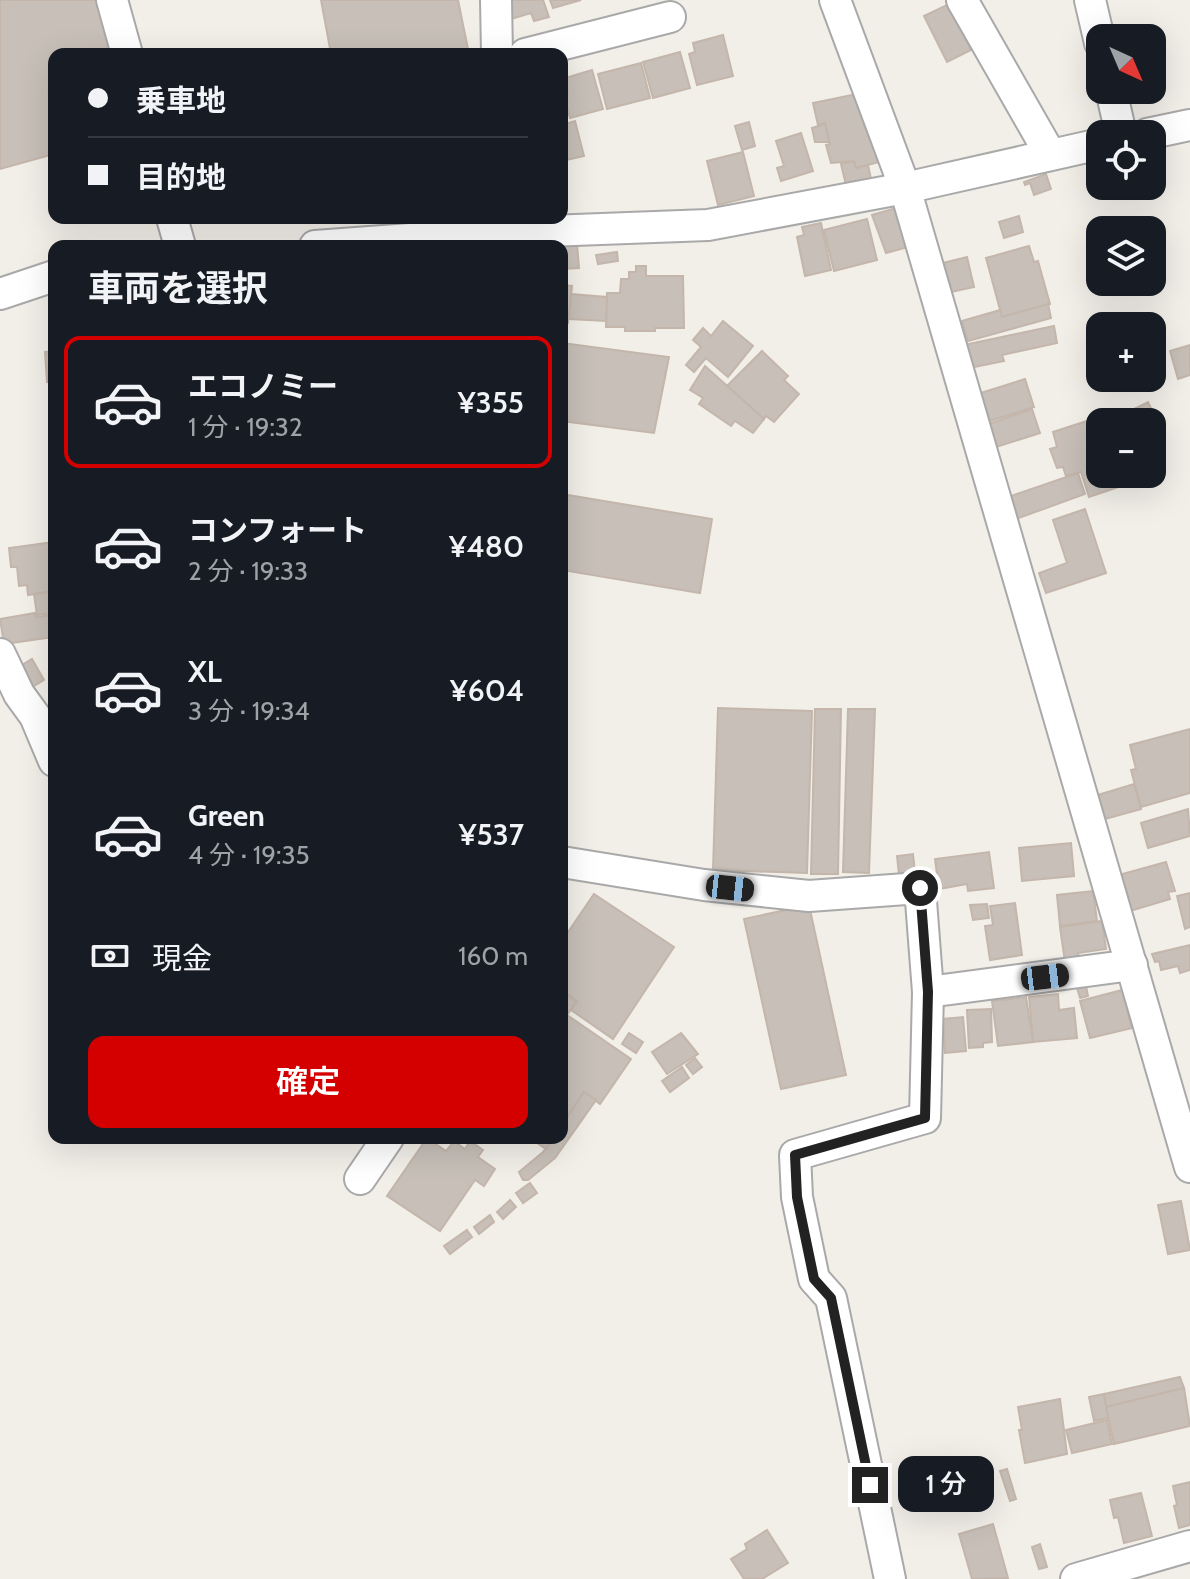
<!DOCTYPE html>
<html lang="ja">
<meta charset="utf-8">
<style>
:root{--surface:#171b24;--page:#242831;--text:#f1f3f6;--muted:#9ea1a6;--line:#363941;--accent:#d40000}
body{margin:0;font-family:Cabin,"Noto Sans JP",sans-serif;background:var(--page);color:var(--text);height:100vh;display:flex;flex-direction:column;font-size:30px;white-space:nowrap}
*{box-sizing:border-box;margin:0}
p{font-size:26px;color:var(--muted)}
.icon{flex:none;width:44px;height:44px;fill:none;stroke:currentColor;stroke-width:2;stroke-linecap:round;stroke-linejoin:round}
.map{position:relative;flex:1;overflow:hidden}
.sheet{position:absolute;left:48px;top:240px;width:520px;height:904px;display:flex;flex-direction:column;background:var(--surface);border-radius:16px;box-shadow:0 8px 32px #0002}
.sheet>*{flex:none}
.banner{position:absolute;left:48px;top:48px;width:520px;height:176px;border-radius:16px;box-shadow:0 8px 32px #0002;display:grid;align-content:center;height:176px;padding:0 40px;background:var(--surface)}
.needle{width:52px;rotate:136deg}
.buttons{position:absolute;left:1086px;top:24px;display:grid;gap:16px}
.buttons a{display:grid;place-items:center;width:80px;height:80px;border-radius:16px;background:var(--surface);box-shadow:0 8px 32px #0002;font-size:40px}
.end{position:absolute;width:36px;height:36px;margin:-18px;border:10px solid #222;background:#fff;box-shadow:0 0 0 4px #fff}
.from{border-radius:50%}
.bubble{position:absolute;height:56px;border-radius:16px;background:var(--surface);box-shadow:0 8px 32px #0002;font-size:26px;font-weight:600;line-height:56px;text-align:center}
.car{position:absolute;width:24px;height:48px;margin:-24px -12px;border-radius:10px;box-shadow:0 0 6px 2px #0007;background:linear-gradient(#222 24%,#8ab4d8 0 40%,#222 0 76%,#8ab4d8 0 86%,#222 0)}
.banner b{display:flex;align-items:center;gap:28px;height:76px;font-size:30px}
.banner b+b{border-top:2px solid var(--line)}
.banner i{width:20px;height:20px;background:var(--text)}
ul{padding:0;list-style:none}
li{display:flex;align-items:center;gap:24px;height:132px;margin:0 16px 12px;padding:0 24px;border:4px solid transparent;border-radius:16px}
li div{flex:1}
li b{display:block;font-size:30px}
li em{font-style:normal;font-weight:600}
li.selected{border-color:var(--accent)}
li>.icon{width:72px;height:72px;stroke-width:1.5}
h2{padding:0 40px;font-size:36px;line-height:96px}
.pay{display:flex;align-items:center;gap:20px;height:88px;padding:0 40px;font-size:30px}
.pay p{margin-inline-start:auto}
.action{display:flex;gap:16px;margin-top:auto;padding:16px 40px}
.action a{flex:1;height:92px;border-radius:16px;background:var(--accent);color:#fff;font-size:32px;font-weight:600;line-height:92px;text-align:center}
.map>svg:first-child{display:block}
</style>
<div class="map">
<svg width="1190" height="1579" viewBox="0 0 1190 1579">
<rect width="100%" height="100%" fill="#f2efe9"/>
<g fill="#c7bfb8" stroke="#c4b6ab" stroke-width="2">
<path d="M0 0H97L112 54H54V154L0 169Z"/>
<path d="M321 0H458L469 54H331Z"/>
<path d="M511 0H543L549 17 534 21 531 13 508 20 504 7 512 5Z"/>
<path d="M550 0H581L553 8Z"/>
<path d="M949 4 971 50 947 62 924 16Z"/>
<path d="M723 35 733 76 697 85 689 54 695 52 693 43Z"/>
<path d="M680 52 690 88 653 98 643 62Z"/>
<path d="M641 63 650 98 607 109 598 74Z"/>
<path d="M592 70 603 109 570 118 562 90V79Z"/>
<path d="M862 93 879 162 856 168 854 161 831 163 826 145 830 144 825 123 818 125 813 103Z"/>
<path d="M575 121 584 156 562 161V125Z"/>
<path d="M749 122 755 146 742 150 735 126Z"/>
<path d="M825 124 829 142H815L812 128Z"/>
<path d="M801 133 813 171 781 181 777 168 784 166 776 141Z"/>
<path d="M743 152 754 196 718 205 707 161Z"/>
<path d="M854 161 856 168 868 165 871 179 846 185 841 164Z"/>
<path d="M1046 174 1051 189 1034 195 1030 183 1025 185 1024 182Z"/>
<path d="M896 208 908 247 886 253 872 215Z"/>
<path d="M1019 216 1023 232 1004 238 999 222Z"/>
<path d="M412 218H470V222L412 223Z"/>
<path d="M867 219 877 260 834 271 824 230Z"/>
<path d="M821 223 831 270 805 276 797 237 804 235 802 227Z"/>
<path d="M577 244 579 268 562 269V246H551Z"/>
<path d="M1029 246 1034 262 1038 261 1050 304 1002 317 986 258Z"/>
<path d="M617 252 618 261 598 264 596 255Z"/>
<path d="M967 257 974 287 946 293 939 264Z"/>
<path d="M636 266H646V276H683L684 328H655V331H625V327H606L607 293H620L621 279H629V272H636Z"/>
<path d="M562 285 572 286 568 323H562Z"/>
<path d="M571 294 607 297 606 321 569 319Z"/>
<path d="M1048 304 1051 318 968 341 962 321 1000 310 1002 317Z"/>
<path d="M723 321 753 346 728 377 706 358 694 372 686 365 701 347 693 340 703 328 711 336Z"/>
<path d="M1054 326 1057 343 1002 355 1004 361 969 368 964 345Z"/>
<path d="M562 343 669 357 654 433 562 421Z"/>
<path d="M1190 345V375L1178 379 1170 351Z"/>
<path d="M54 351V381L47 382 45 352Z"/>
<path d="M762 351 788 376 784 380 799 394 774 422 766 416 764 419 727 386Z"/>
<path d="M705 366 764 419 753 433 735 421 731 426 699 404 703 398 690 390Z"/>
<path d="M1025 379 1034 407 990 421 981 393Z"/>
<path d="M1148 402 1157 421 1152 423 1128 422 1124 414Z"/>
<path d="M1032 409 1040 433 996 447 988 424Z"/>
<path d="M1093 419 1094 423 1108 419 1109 422H1100V474H1134L1136 481 1089 497 1081 472 1066 476 1063 467 1057 468 1050 449 1057 447 1053 432Z"/>
<path d="M1078 473 1085 494 1016 519 1008 497Z"/>
<path d="M562 494 712 519 700 593 562 570Z"/>
<path d="M1085 509 1106 573 1046 593 1039 573 1067 563 1053 520Z"/>
<path d="M54 542V591L28 595 27 585 19 586 17 567H11L9 548Z"/>
<path d="M54 591V613L37 615 34 594Z"/>
<path d="M35 613 36 617 52 615 54 637 4 644 0 619Z"/>
<path d="M32 659 44 680 29 689 17 668Z"/>
<path d="M718 708 812 711 807 873 713 870Z"/>
<path d="M815 709H841L838 874H811Z"/>
<path d="M848 709H875L869 873 843 872Z"/>
<path d="M1190 729V793L1141 807 1131 770 1136 769 1130 745Z"/>
<path d="M1134 784 1141 809 1105 819 1098 795Z"/>
<path d="M1188 809 1190 836 1148 848 1141 823Z"/>
<path d="M1071 843 1074 876 1022 881 1019 848Z"/>
<path d="M989 852 994 888 968 891 967 884 939 889 935 859Z"/>
<path d="M913 854 915 873 899 874 897 856Z"/>
<path d="M1166 862 1175 891 1168 892 1170 899 1130 911 1119 875Z"/>
<path d="M1093 891 1097 921 1060 926 1057 895Z"/>
<path d="M1190 893V927L1185 929 1177 896Z"/>
<path d="M594 894 674 947 613 1039 571 1010 577 1001 562 990V941Z"/>
<path d="M1015 903 1022 955 990 960 985 926 993 925 990 906Z"/>
<path d="M987 904 989 918 973 920 970 905Z"/>
<path d="M809 905 846 1075 781 1089 744 919Z"/>
<path d="M1102 921 1106 949 1078 953 1079 960 1065 962 1060 927Z"/>
<path d="M1190 945V970L1180 973 1178 966 1161 970 1159 961 1155 962 1152 954Z"/>
<path d="M1086 986 1088 996 1080 998 1077 988Z"/>
<path d="M1122 990 1132 1028 1090 1038 1080 1001Z"/>
<path d="M562 992 576 1002 567 1015 631 1059 600 1104 584 1092 562 1125Z"/>
<path d="M1058 994 1059 1010 1074 1008 1077 1038 1033 1042 1029 997Z"/>
<path d="M1026 997 1033 1042 998 1046 992 1001Z"/>
<path d="M991 1009 992 1042 983 1043V1047L969 1048 967 1010Z"/>
<path d="M963 1017 966 1051 945 1053 943 1019Z"/>
<path d="M629 1033 643 1042 636 1053 622 1044Z"/>
<path d="M681 1033 698 1054 667 1074 652 1052Z"/>
<path d="M695 1058 702 1067 693 1074 686 1065Z"/>
<path d="M682 1067 689 1078 670 1092 662 1081Z"/>
<path d="M584 1092 596 1100 555 1158 528 1180H523L519 1172 543 1152 553 1138H562V1125Z"/>
<path d="M427 1138 446 1151 454 1141 465 1149 470 1141 483 1150 478 1157 495 1169 484 1186 475 1180 440 1231 387 1196Z"/>
<path d="M530 1138H553L546 1149Z"/>
<path d="M530 1183 537 1193 523 1203 516 1193Z"/>
<path d="M510 1200 516 1207 503 1219 497 1212Z"/>
<path d="M1181 1201 1190 1250 1168 1254 1158 1205Z"/>
<path d="M490 1215 494 1222 479 1234 474 1227Z"/>
<path d="M467 1230 472 1237 450 1254 444 1246Z"/>
<path d="M1180 1377 1184 1388 1106 1407 1104 1394Z"/>
<path d="M1184 1388 1190 1426 1114 1444 1106 1407Z"/>
<path d="M1104 1394 1108 1418 1094 1421 1089 1397Z"/>
<path d="M1060 1399 1067 1454 1025 1463 1019 1430H1022L1018 1407Z"/>
<path d="M1107 1420 1112 1444 1072 1453 1066 1430Z"/>
<path d="M1007 1469 1016 1499 1010 1501 1000 1471Z"/>
<path d="M1190 1482V1525L1179 1528 1174 1506 1177 1505 1173 1486Z"/>
<path d="M1141 1493 1152 1536 1124 1543 1118 1517 1114 1518 1110 1500Z"/>
<path d="M993 1524 1008 1578 972 1579 959 1534Z"/>
<path d="M767 1530 788 1563 762 1579H744L731 1559 747 1549 745 1544Z"/>
<path d="M1040 1544 1047 1567 1039 1569 1032 1547Z"/>
</g>
<g fill="none" stroke-linecap="round" stroke-linejoin="round">
<defs>
<g id="minor">
<path d="M112 0 127 54"/>
<path d="M496 0 497 54"/>
<path d="M835 0 905 188 1190 1167"/>
<path d="M962 0 1050 154"/>
<path d="M1090 0 1100 43"/>
<path d="M525 54 670 17"/>
<path d="M1111 90 1121 134"/>
<path d="M1147 134 1190 125"/>
<path d="M172 218 180 246"/>
<path d="M315 246 492 233 708 225 905 188 1100 144"/>
<path d="M0 294 54 276"/>
<path d="M0 654 19 694 35 716 54 761"/>
<path d="M562 862 704 885 809 896 920 888 928 992 925 1118 795 1155 797 1197 814 1279 831 1298 890 1579"/>
<path d="M928 992 1132 965"/>
<path d="M360 1179 388 1138"/>
<path d="M1076 1579 1190 1546"/>
</g>
</defs>
<use href="#minor" stroke="#a9a9a9" stroke-width="34"/>
<use href="#minor" stroke="#fff" stroke-width="30"/>
</g>
<g fill="none" stroke-linecap="round" stroke-linejoin="round">
<path stroke="#222" stroke-width="10" d="M870 1485 831 1298 814 1279 797 1197 795 1155 925 1118 928 992 920 888"/>
</g>
</svg>
<div class="buttons">
<a><svg class="needle" viewBox="-14 -14 28 28"><path d="M0-13l5 13h-10z" fill="#e53935"/><path d="M0 13l5-13h-10z" fill="#9ea1a6"/></svg></a>
<a><svg class="icon" aria-label="locate" viewBox="0 0 24 24"><circle cx="12" cy="12" r="6"/><path d="M12 2v4M12 18v4M2 12h4M18 12h4"/></svg></a>
<a><svg class="icon" aria-label="layers" viewBox="0 0 24 24"><path d="M12 4l9 5-9 5-9-5zM3 14l9 5 9-5"/></svg></a>
<a>+</a>
<a>−</a>
</div>
<i class="end from" style="left:920px;top:888px"></i>
<i class="end" style="left:870px;top:1485px"></i>
<div class="bubble" style="left:898px;top:1456px;width:96px">1 分</div>
<i class="car" style="left:730px;top:888px;rotate:96deg"></i>
<i class="car" style="left:1045px;top:977px;rotate:83deg"></i>
<div class="banner">
<b><i class="from"></i>乗車地</b>
<b><i></i>目的地</b>
</div>
<section class="sheet">
<h2>車両を選択</h2>
<ul>
<li class="selected"><svg class="icon" aria-label="car" viewBox="0 0 24 24"><path d="M5 17H2v-5l4-1 3-4h7l3 4 3 1v5h-3M9 17h6M6 11h13"/><circle cx="7" cy="17" r="2"/><circle cx="17" cy="17" r="2"/></svg><div><b>エコノミー</b><p>1 分 · 19:32</p></div><em>¥355</em></li>
<li><svg class="icon" aria-label="car" viewBox="0 0 24 24"><path d="M5 17H2v-5l4-1 3-4h7l3 4 3 1v5h-3M9 17h6M6 11h13"/><circle cx="7" cy="17" r="2"/><circle cx="17" cy="17" r="2"/></svg><div><b>コンフォート</b><p>2 分 · 19:33</p></div><em>¥480</em></li>
<li><svg class="icon" aria-label="car" viewBox="0 0 24 24"><path d="M5 17H2v-5l4-1 3-4h7l3 4 3 1v5h-3M9 17h6M6 11h13"/><circle cx="7" cy="17" r="2"/><circle cx="17" cy="17" r="2"/></svg><div><b>XL</b><p>3 分 · 19:34</p></div><em>¥604</em></li>
<li><svg class="icon" aria-label="car" viewBox="0 0 24 24"><path d="M5 17H2v-5l4-1 3-4h7l3 4 3 1v5h-3M9 17h6M6 11h13"/><circle cx="7" cy="17" r="2"/><circle cx="17" cy="17" r="2"/></svg><div><b>Green</b><p>4 分 · 19:35</p></div><em>¥537</em></li>
</ul>
<div class="pay"><svg class="icon" aria-label="cash" viewBox="0 0 24 24"><path d="M3 7h18v10H3z"/><circle cx="12" cy="12" r="2"/></svg>現金<p>160 m</p></div>
<div class="action"><a>確定</a></div>
</section>
</div>
